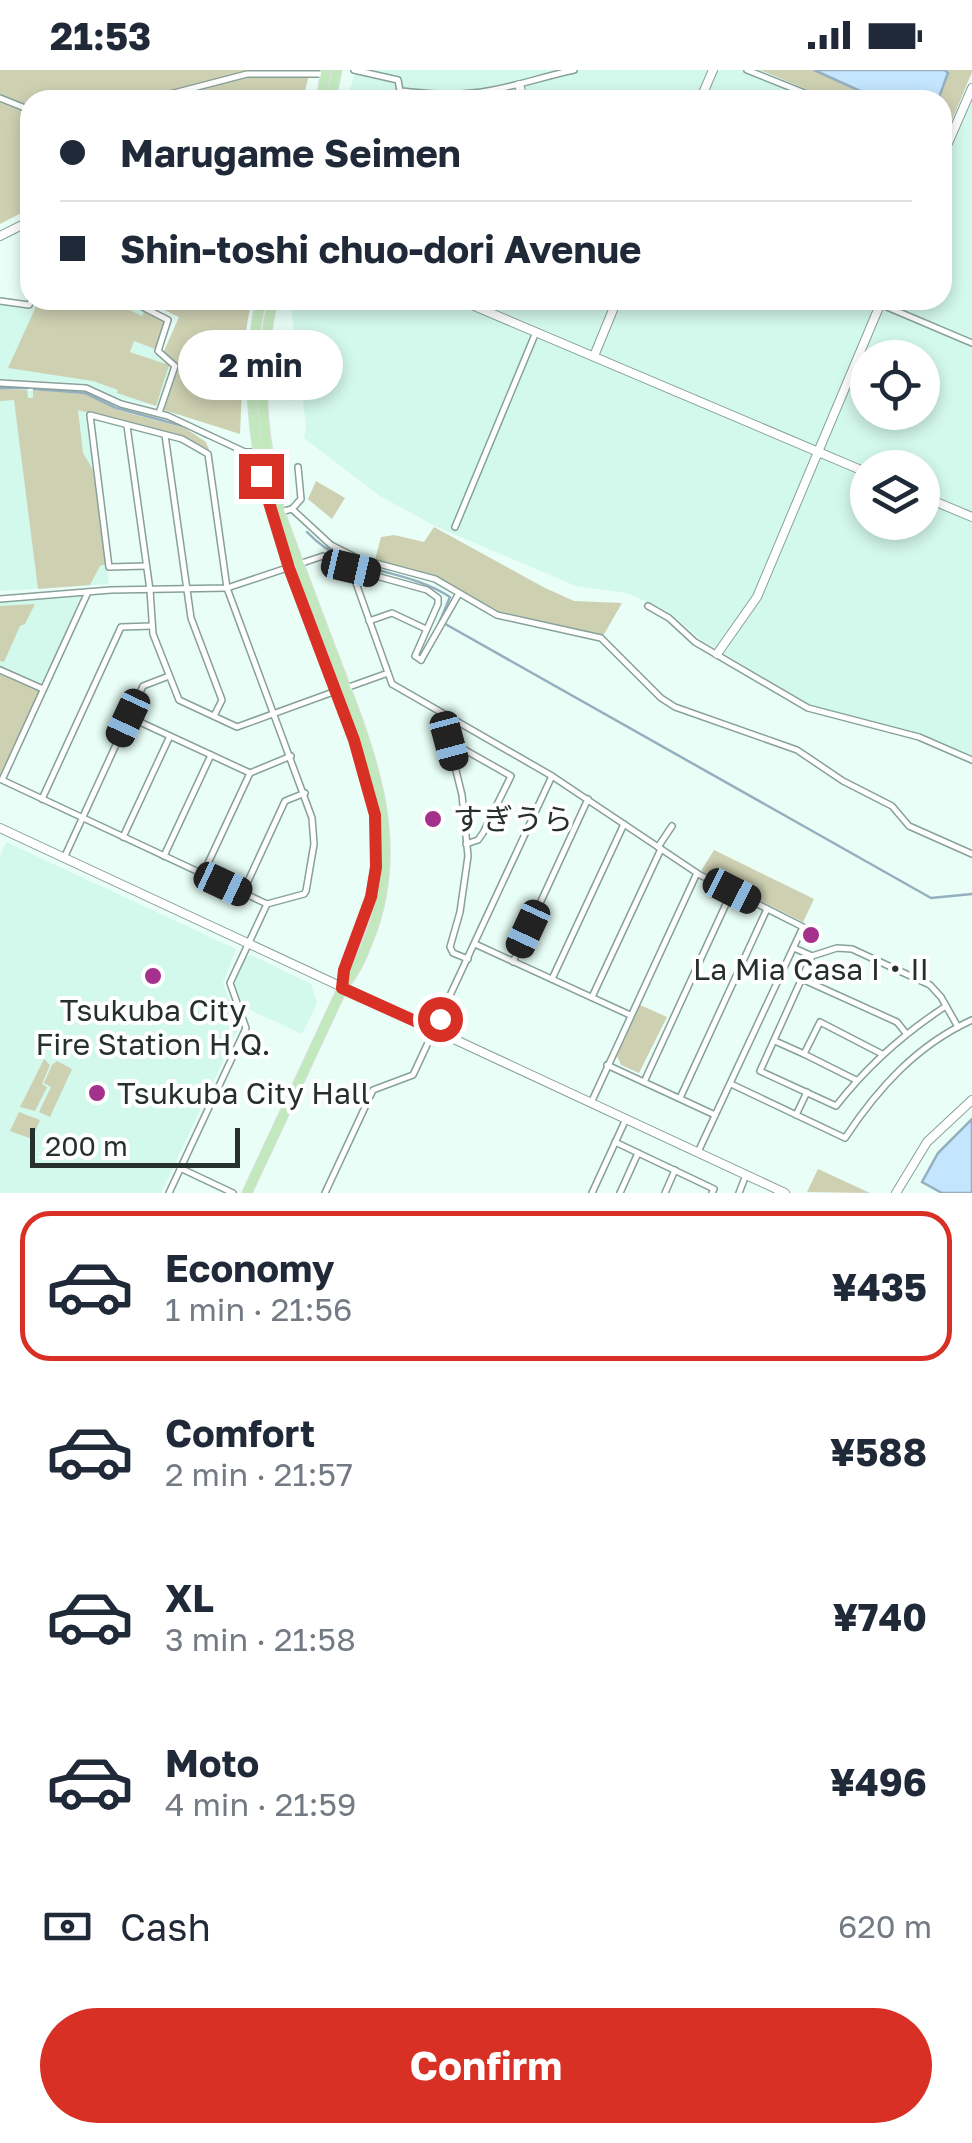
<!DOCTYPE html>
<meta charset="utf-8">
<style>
:root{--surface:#fff;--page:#f6f6f7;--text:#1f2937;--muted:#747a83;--line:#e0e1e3;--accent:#d93025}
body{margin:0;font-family:"Golos Text","Noto Sans JP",sans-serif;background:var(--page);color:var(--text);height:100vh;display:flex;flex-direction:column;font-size:38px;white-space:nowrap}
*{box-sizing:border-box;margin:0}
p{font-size:32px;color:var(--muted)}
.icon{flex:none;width:55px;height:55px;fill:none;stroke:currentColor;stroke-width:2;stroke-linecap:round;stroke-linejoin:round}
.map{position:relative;height:1123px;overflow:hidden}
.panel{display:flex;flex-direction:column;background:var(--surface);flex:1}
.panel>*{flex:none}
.banner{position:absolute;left:20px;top:20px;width:932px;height:220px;border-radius:30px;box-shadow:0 5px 15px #0003;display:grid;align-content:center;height:220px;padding:0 40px;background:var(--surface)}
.tools{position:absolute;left:850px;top:270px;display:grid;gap:20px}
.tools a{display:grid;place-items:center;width:90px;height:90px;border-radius:50%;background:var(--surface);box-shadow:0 5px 15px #0003;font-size:50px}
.scale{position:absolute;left:30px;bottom:25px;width:210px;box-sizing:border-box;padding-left:10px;border:5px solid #26302d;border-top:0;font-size:28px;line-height:35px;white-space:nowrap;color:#26302d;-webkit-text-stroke:8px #fff;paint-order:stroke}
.end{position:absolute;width:45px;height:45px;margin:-22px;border:12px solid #d93025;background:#fff;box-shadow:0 0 0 5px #fff}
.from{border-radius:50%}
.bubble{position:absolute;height:70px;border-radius:35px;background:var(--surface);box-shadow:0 5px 15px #0003;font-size:32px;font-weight:700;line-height:70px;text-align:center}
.car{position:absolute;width:30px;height:60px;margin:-30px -15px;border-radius:12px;box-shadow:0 0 8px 2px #0007;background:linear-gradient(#222 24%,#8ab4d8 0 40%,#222 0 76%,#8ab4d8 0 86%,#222 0)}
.banner b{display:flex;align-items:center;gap:35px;height:95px;font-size:38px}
.banner b+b{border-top:2px solid var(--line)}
.banner i{width:25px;height:25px;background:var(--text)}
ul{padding:18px 0 0;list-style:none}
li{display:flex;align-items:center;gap:30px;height:150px;margin:0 20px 15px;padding:0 20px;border:5px solid transparent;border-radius:30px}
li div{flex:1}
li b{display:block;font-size:38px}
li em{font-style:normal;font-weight:700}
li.selected{border-color:var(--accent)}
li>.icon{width:90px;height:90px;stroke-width:1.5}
.pay{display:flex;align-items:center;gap:25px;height:110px;padding:0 40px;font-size:38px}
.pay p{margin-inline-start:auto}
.action{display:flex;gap:20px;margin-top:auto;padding:20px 40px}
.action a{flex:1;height:115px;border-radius:60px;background:var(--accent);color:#fff;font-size:40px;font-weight:700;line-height:115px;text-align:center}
.status{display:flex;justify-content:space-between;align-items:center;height:70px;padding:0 50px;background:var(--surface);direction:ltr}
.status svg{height:28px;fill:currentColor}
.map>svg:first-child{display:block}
</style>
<div class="status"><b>21:53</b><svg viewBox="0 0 49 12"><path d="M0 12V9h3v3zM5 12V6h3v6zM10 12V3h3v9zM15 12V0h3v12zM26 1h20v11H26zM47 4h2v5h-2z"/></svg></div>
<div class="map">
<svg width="972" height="1123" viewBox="0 0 972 1123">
<rect width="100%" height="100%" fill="#e8fef7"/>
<g fill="#d3f8ec" fill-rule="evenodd">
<path d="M356 0H759L829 30H347Z"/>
<path d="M972 30V686L917 663 813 637 700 569 668 541 627 523 576 516 435 456 380 426 304 368 306 356 290 230H942L943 78 951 81ZM868 288H922V342H868ZM868 398H922V452H868Z"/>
<path d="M35 230H120L165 251 154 284 173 298 158 336 122 329 85 313 0 309V234L30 240Z"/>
<path d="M0 319 83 324 109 514 0 521Z"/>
<path d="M81 526 42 614 0 597V533Z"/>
<path d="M6 772 236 879 223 913 239 957 161 1123H0V786Z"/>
<path d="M251 885 311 914 317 933 302 964 244 937 234 914 246 887Z"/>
</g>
<g fill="#ced0b2">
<path d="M0 0H310L303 30H30V114L21 119 29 128 25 141 0 154Z"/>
<path d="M760 0H972V2L943 72 942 30H832Z"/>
<path d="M39 230H109L142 246 144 242 165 252 155 279 134 271 130 282 169 295 156 336 117 323 118 320 93 311 8 298Z"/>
<path d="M143 230 251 232 244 272 240 364 164 340 178 299 176 292 163 283 179 247Z"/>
<path d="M0 319 27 320 28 328H33V320L85 324 117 340 185 358 206 372 209 380 187 368 78 340 83 383 93 400 106 494 100 496 90 515 38 519 14 330 0 331Z"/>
<path d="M316 411 345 428 332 449 308 429Z"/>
<path d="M434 457 545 518 574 531 622 533 603 566 498 541 436 506 375 490 381 467 394 465 424 472Z"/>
<path d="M35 534 25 554 20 556 4 592 0 591V536Z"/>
<path d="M0 603 40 621 0 705Z"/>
<path d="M714 780 814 829 803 852 701 801Z"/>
<path d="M640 935 667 947 639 1003 621 995 617 986Z"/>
<path d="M44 989 50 995 42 1014 47 1017 35 1041 20 1037Z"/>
<path d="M57 991 72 999 50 1047 39 1042 51 1017 44 1013 52 995Z"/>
<path d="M19 1042 40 1050 32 1069 10 1061Z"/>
<path d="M818 1099 870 1123 807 1122Z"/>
</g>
<g fill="#c4e5fe" stroke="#95afbf" stroke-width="2.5">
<path d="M814 0H945L948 3 938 30H880Z"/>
<path d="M972 1049V1123H942L922 1112 938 1083Z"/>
</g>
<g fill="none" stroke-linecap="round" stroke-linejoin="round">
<g stroke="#95afbf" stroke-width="2.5">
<path d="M0 318H28"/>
<path d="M34 319 85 323 116 338 183 356"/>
<path d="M194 361 206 367"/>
<path d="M307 462C348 506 402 496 450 527L440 551 931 828 972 824"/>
</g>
<defs>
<g id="minor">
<path d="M354 0 398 10 400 21C424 23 448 26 472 23 507 20 540 7 574 0"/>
<path d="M747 0 822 30"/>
<path d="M0 28 30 40"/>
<path d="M147 30 247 4H326"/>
<path d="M129 230 168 250 158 281 175 296 159 343"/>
<path d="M0 231 29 235 32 230"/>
<path d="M880 234 972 273"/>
<path d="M0 313 86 318 121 334 168 346 245 382H256"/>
<path d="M127 356 150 520 153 564 179 630 237 657 336 621"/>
<path d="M165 365 191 548 222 630 214 646"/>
<path d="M292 439 331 475 357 488 435 509 497 545 601 568 661 628 675 637 797 680 843 711 892 736 909 756 972 784"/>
<path d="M280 442 292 439 301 429 298 397"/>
<path d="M455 457 536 262"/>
<path d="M146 496 109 497 90 345 182 369 208 384 227 518 312 748 314 774 306 821 304 824 267 834 230 913 246 958 169 1123"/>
<path d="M351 499 392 614 552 706 697 803 591 1033"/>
<path d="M88 522 2 710 267 834"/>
<path d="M0 529 111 520 227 518 323 486 351 499 427 520 438 528V534L415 586 421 590"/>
<path d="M648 536 669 548 695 572 808 638 919 667 972 690"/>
<path d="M369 551 392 543 426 559"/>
<path d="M421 590 458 525"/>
<path d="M0 600 43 619"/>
<path d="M346 618 388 603"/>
<path d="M129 647 250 703"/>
<path d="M453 650 447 664 462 725 468 786 460 842 450 877 453 883 468 889"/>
<path d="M449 671 511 706 483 763 478 770 466 774"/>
<path d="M42 729 121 557 152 556"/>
<path d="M123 767 170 666"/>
<path d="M658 777 672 756"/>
<path d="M164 786 211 685"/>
<path d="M64 788 143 616 169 606"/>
<path d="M203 804 250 703 291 686"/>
<path d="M243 822 285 731 305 723"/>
<path d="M475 874 630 945"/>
<path d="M794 878 812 886 837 878 852 879 930 915 941 927 958 957"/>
<path d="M812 886 760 1001 836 1036C868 995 903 964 946 936"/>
<path d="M513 892 588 729"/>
<path d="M552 909 624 754"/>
<path d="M802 909 897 952 905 962"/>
<path d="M592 927 661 779"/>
<path d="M775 971 804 984"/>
<path d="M607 995 715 1045"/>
<path d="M856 1010 804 984 820 952 882 984"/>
<path d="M644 1012 732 821"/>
<path d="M731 1014 845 1068C878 1018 917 975 972 950"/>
<path d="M680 1028 767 839"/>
<path d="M796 1045 807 1022"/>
<path d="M615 1072 714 1119 712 1123"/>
<path d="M698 1082 803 857 698 804"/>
<path d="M180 1098 233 1123"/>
<path d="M325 1123 373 1020 413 1005 552 706"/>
<path d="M592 1123 626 1049"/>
<path d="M620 1123 638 1083"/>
<path d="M665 1123 675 1100"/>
<path d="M739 1123 746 1105"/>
</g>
<g id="tertiary">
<path d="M519 15 524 30"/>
<path d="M700 30 713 0"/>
<path d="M942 87 972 18"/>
<path d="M0 166 30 151"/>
<path d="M460 230 868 403"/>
<path d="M594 286 617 230"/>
<path d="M922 426 972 447"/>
<path d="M717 584 757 527 882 230"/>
<path d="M0 758 785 1123"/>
<path d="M896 1123 927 1072 972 1030"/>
</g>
<g id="primary">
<path d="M321 30 326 0"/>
<path d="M331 30 337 0"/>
<path d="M261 230C229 367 287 493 335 618 351 661 370 703 375 748 379 784 375 819 363 853 356 875 344 894 343 917"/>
<path d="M247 1123 343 917C355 903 361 889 368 871 408 774 371 684 336 592 317 542 298 492 280 442 262 366 255 307 273 230"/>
</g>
</defs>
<use href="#minor" stroke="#87a199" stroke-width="8"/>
<use href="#tertiary" stroke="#87a199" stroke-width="10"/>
<use href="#primary" stroke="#dcdedd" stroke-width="11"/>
<use href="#minor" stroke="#fff" stroke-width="5"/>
<use href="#tertiary" stroke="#fff" stroke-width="8"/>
<use href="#primary" stroke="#c2e8be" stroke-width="9"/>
</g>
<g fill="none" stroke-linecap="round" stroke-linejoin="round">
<path stroke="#d93025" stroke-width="12" d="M261 406 289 498 354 670 375 745 376 797 371 827 344 900 342 918 435 960 440 949"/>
</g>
<g fill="#a4318c" stroke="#fff" stroke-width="4">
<circle cx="433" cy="749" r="10"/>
<circle cx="811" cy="865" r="10"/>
<circle cx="153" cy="906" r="10"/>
<circle cx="97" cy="1023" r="10"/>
</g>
<g text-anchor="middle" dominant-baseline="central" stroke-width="8" stroke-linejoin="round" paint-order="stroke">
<g font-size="30" fill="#26302d" stroke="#fff" text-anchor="start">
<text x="453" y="749">すぎうら</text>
<text x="811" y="899" text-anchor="middle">La Mia Casa I・II</text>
<text x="153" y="940" text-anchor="middle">Tsukuba City<tspan x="153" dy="34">Fire Station H.Q.</tspan></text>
<text x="117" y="1023">Tsukuba City Hall</text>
</g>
</g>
</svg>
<div class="tools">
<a><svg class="icon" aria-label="locate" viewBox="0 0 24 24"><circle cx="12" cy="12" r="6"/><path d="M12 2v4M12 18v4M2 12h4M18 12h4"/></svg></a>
<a><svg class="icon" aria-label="layers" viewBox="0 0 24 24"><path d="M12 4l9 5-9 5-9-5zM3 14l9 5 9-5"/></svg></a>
</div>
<div class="scale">200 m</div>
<i class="end from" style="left:440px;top:949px"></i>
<i class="end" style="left:261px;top:406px"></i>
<div class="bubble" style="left:178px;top:260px;width:165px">2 min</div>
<i class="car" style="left:351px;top:498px;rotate:103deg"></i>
<i class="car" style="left:128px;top:648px;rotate:205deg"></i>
<i class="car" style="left:449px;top:671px;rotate:165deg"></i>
<i class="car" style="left:223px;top:814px;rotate:115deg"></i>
<i class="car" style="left:732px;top:821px;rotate:117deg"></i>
<i class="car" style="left:528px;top:859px;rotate:205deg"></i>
<div class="banner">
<b><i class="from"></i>Marugame Seimen</b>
<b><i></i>Shin-toshi chuo-dori Avenue</b>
</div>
</div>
<section class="panel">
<ul>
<li class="selected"><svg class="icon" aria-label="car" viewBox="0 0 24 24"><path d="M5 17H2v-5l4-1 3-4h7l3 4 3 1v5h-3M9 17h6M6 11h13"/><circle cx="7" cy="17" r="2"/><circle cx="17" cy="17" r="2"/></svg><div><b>Economy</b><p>1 min · 21:56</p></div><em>¥435</em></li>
<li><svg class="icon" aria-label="car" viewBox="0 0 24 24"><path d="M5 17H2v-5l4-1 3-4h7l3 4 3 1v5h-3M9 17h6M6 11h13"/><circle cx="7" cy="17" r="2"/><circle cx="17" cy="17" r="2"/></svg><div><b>Comfort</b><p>2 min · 21:57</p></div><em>¥588</em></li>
<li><svg class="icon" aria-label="car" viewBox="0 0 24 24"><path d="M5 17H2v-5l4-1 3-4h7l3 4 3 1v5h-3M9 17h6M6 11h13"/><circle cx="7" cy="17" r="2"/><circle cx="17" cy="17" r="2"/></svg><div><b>XL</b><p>3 min · 21:58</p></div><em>¥740</em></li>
<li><svg class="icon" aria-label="car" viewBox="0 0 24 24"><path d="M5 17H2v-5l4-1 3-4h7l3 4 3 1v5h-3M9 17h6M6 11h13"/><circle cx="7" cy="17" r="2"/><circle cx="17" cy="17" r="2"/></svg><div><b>Moto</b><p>4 min · 21:59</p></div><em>¥496</em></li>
</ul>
<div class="pay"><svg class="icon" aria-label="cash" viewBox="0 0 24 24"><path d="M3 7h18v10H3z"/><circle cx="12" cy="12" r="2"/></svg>Cash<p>620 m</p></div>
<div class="action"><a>Confirm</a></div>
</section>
